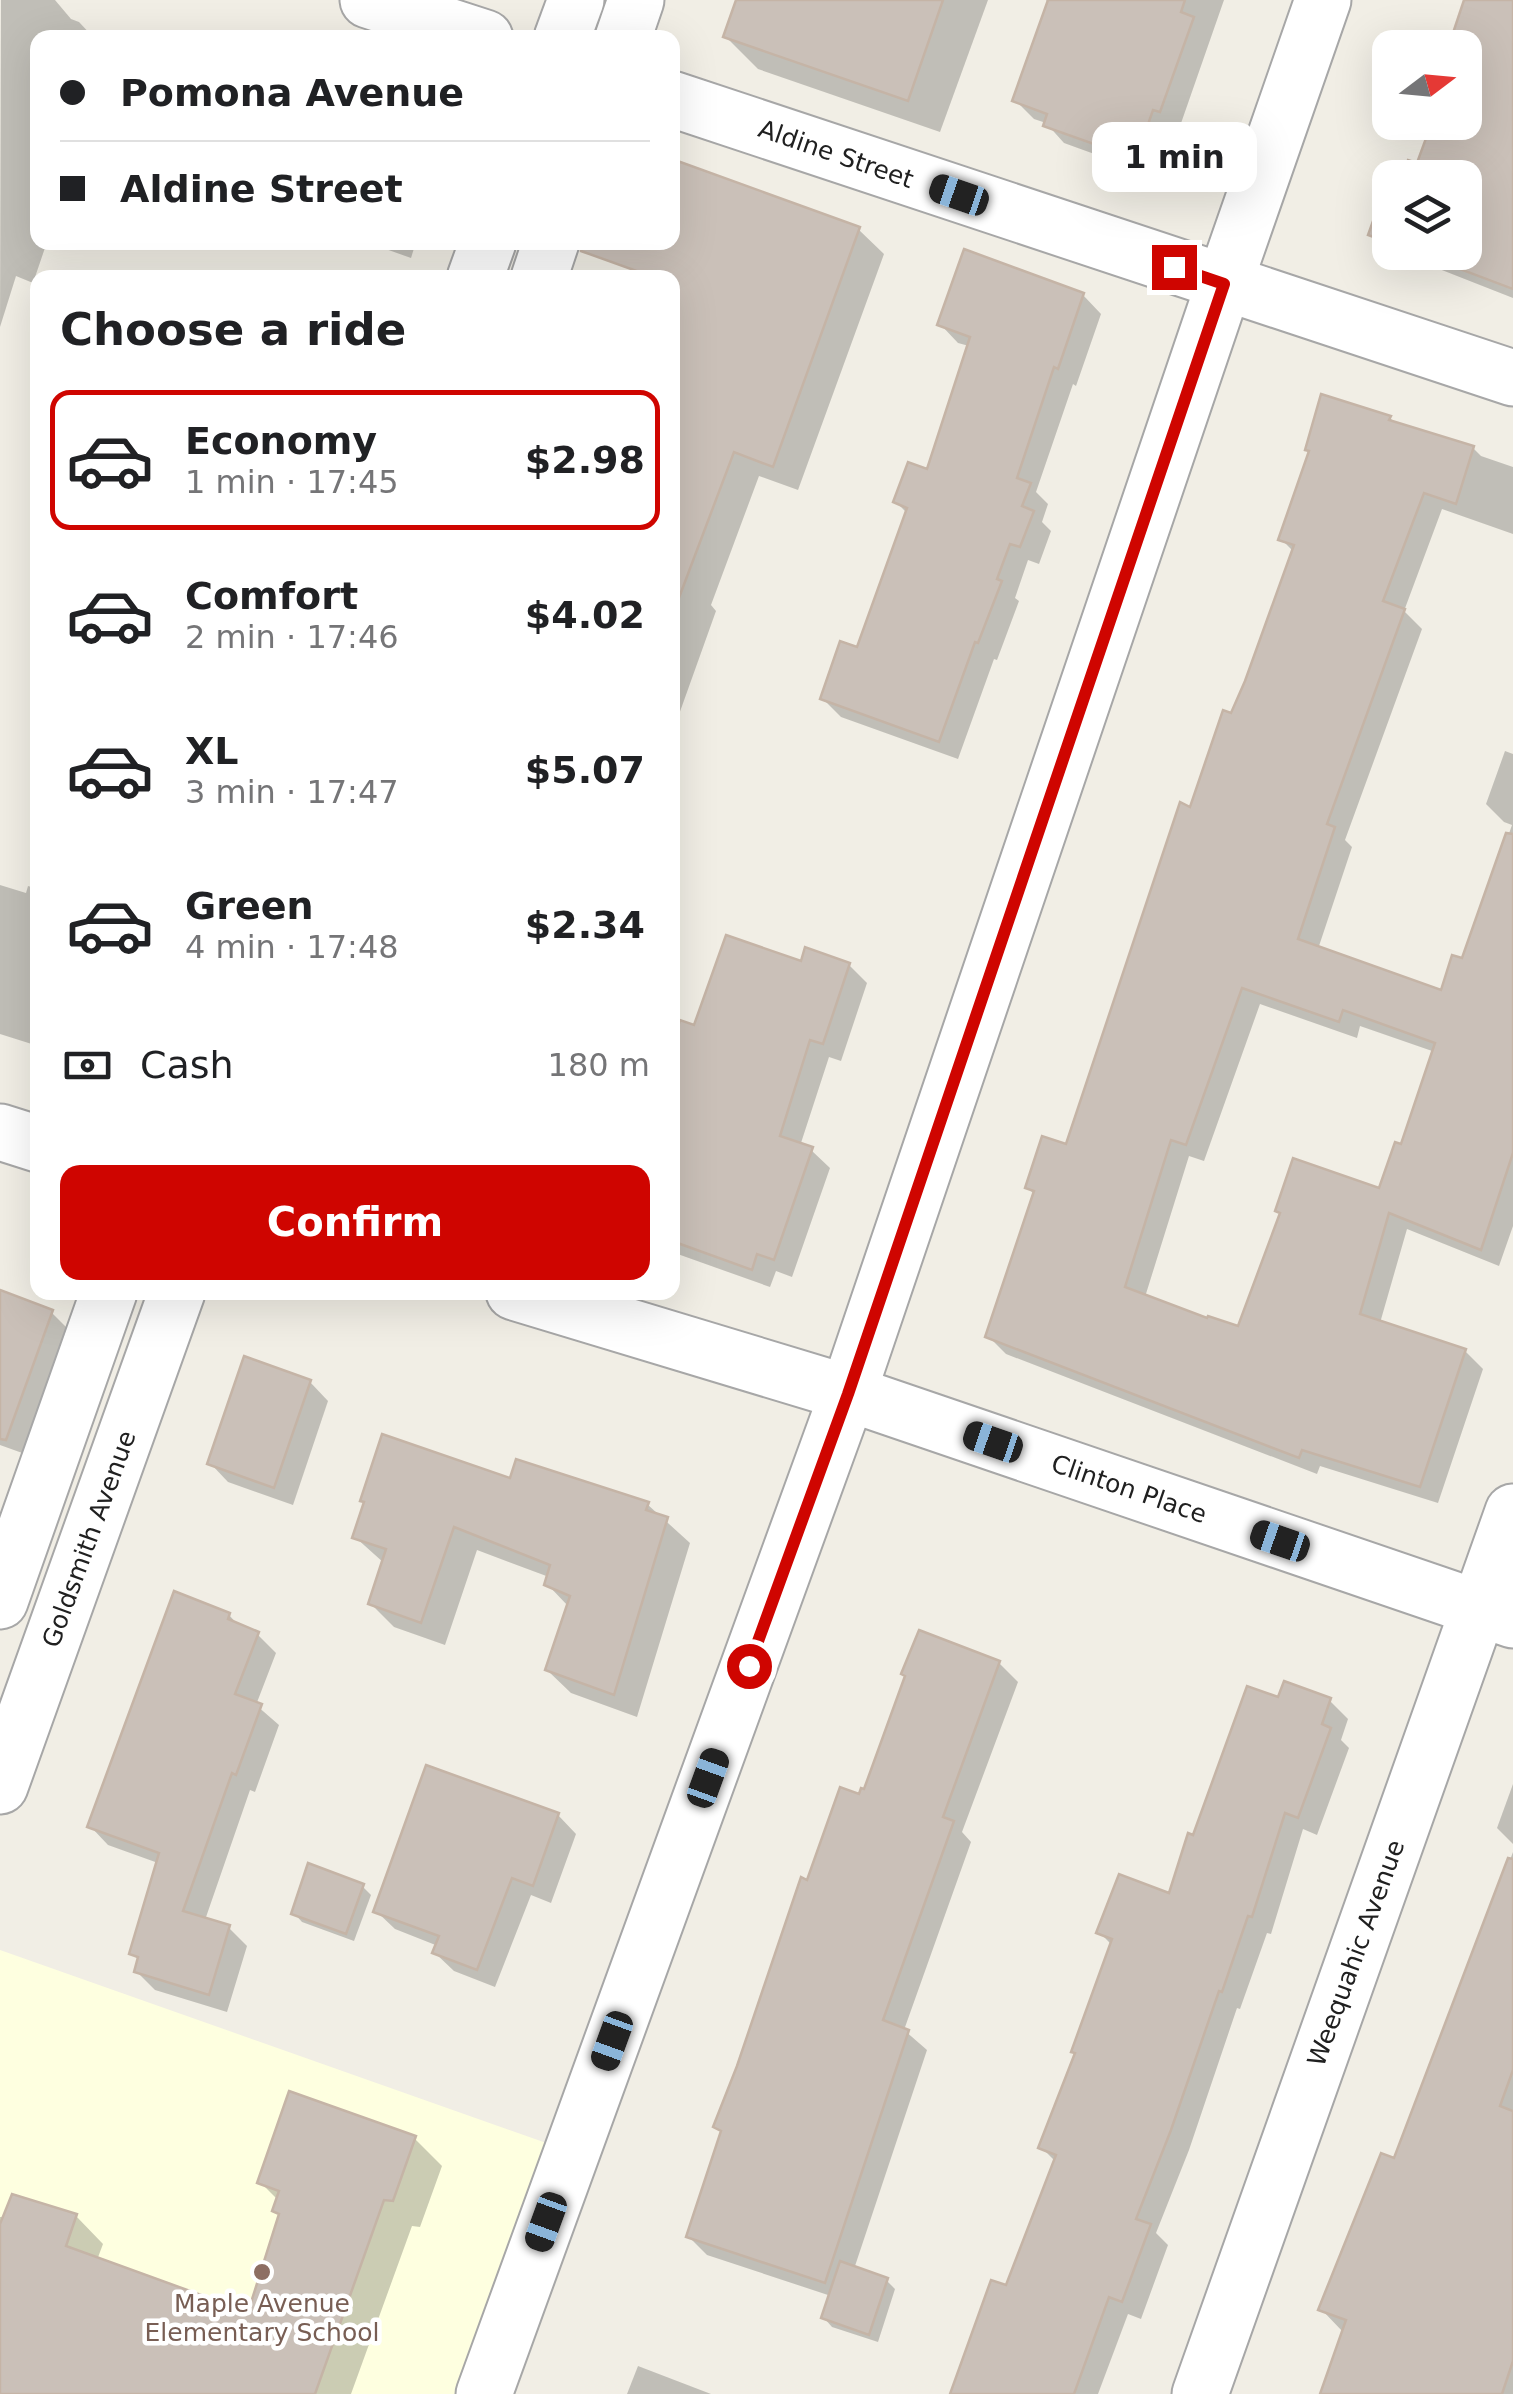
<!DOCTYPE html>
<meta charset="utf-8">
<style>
:root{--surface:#fff;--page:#f6f6f6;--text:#202124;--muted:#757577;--line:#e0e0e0;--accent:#cf0500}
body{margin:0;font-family:"DejaVu Sans",sans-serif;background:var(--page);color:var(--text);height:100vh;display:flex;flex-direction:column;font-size:38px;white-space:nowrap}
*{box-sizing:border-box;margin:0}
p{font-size:32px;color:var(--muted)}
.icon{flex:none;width:55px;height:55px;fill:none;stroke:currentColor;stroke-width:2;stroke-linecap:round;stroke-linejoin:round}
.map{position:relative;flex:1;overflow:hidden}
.side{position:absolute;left:30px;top:270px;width:650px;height:1030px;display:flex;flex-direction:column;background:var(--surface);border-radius:20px;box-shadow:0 10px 40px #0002}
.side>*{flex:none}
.top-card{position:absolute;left:30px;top:30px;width:650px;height:220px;border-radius:20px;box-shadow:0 10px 40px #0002;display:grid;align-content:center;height:220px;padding:0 30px;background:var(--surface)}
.needle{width:65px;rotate:74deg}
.buttons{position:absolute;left:1372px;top:30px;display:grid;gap:20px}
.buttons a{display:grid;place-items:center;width:110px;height:110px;border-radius:20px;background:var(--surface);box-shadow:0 10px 40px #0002;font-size:50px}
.end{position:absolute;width:45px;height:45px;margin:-22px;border:12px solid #cf0500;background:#fff;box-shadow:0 0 0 5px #fff}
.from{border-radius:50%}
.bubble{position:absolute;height:70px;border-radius:20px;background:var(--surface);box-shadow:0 10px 40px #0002;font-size:32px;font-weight:700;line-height:70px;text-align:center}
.car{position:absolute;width:30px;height:60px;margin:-30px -15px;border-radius:12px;box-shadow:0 0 8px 2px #0007;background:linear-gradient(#222 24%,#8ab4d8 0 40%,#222 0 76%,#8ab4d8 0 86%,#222 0)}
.top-card b{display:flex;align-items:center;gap:35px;height:95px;font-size:38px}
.top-card b+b{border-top:2px solid var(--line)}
.top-card i{width:25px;height:25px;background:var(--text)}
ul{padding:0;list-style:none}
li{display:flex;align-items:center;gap:30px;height:140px;margin:0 20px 15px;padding:0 10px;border:5px solid transparent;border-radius:20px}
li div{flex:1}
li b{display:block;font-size:38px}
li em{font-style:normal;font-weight:700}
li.on{border-color:var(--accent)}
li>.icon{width:90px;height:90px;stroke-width:1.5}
h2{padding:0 30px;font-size:45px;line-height:120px}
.pay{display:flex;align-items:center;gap:25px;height:110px;padding:0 30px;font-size:38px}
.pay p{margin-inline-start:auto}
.button{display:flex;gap:20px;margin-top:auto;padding:20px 30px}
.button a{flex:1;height:115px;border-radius:20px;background:var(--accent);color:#fff;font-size:40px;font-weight:700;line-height:115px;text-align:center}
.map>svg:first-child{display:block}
</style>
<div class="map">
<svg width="1513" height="2394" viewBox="0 0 1513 2394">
<rect width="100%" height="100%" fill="#f1eee5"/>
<path fill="#feffe0" d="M0 1950 569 2151 479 2394H0Z"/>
<g fill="#0003" fill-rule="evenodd">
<path d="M1 0H55L71 19 79 22 94 38H38V242H47L33 283 16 276 0 327Z"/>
<path d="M738 0H988L940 132 758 69 726 37Z"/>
<path d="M1046 0H1224L1179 129 1172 126 1155 176 1064 143 1046 123 1034 119 1015 100 1050 4Z"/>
<path d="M1468 0H1513V298L1396 252H1465V178L1419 166 1465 122Z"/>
<path d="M858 229 884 254 798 490 759 476 711 605 716 611 672 734V278H637L649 242Z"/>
<path d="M366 242H416L411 258Z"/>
<path d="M1083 295 1101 314 1076 386 1073 384 1036 492 1048 504 1042 522 1051 531 1039 564 1028 560 1015 598 1019 601 997 660 994 659 958 759 841 717 822 698 858 650 908 514 896 502 928 472 969 346 958 343 940 324Z"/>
<path d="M1323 398 1390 418 1397 425 1473 448 1481 456 1513 467V534L1442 509 1404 611 1422 629 1345 840 1352 847 1318 949 1443 993 1464 962 1512 825 1504 822 1486 804 1505 751 1513 754V1226L1499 1266 1407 1229 1380 1323 1465 1351 1483 1369 1438 1503 1320 1466 1317 1474 1006 1354 988 1336 1035 1195 1028 1188 1068 1147 1191 810 1232 716 1294 552 1281 539 1311 453ZM1260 1004 1357 1038 1360 1026 1435 1052 1403 1147 1380 1191 1239 1329 1145 1297 1189 1156 1204 1161Z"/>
<path d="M0 885 26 893 28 886 38 889V1046L0 1034Z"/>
<path d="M802 964 849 965 867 983 841 1061 829 1057 800 1146 811 1150 830 1168 792 1277 776 1271 770 1287 672 1252V1053L696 1028Z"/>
<path d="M0 1293 51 1312 70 1331 25 1454 0 1445Z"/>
<path d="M310 1382 328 1401 293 1505 228 1482 210 1463Z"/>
<path d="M511 1481 647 1504 690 1543 637 1717 571 1693 547 1670 569 1607 547 1584 549 1577 477 1550 445 1645 394 1627 370 1603 384 1563 355 1537Z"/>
<path d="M229 1615 240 1627 257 1634 276 1653 256 1705 279 1725 255 1792 250 1790 205 1920 229 1928 247 1946 227 2012 155 1990 136 1971 140 1961 132 1954 158 1863 108 1845 90 1826Z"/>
<path d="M999 1663 1018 1682 962 1832 971 1842 904 2030 927 2050 854 2269 886 2280 895 2289 878 2342 832 2327 824 2318 831 2296 707 2255 688 2236 723 2134 716 2127 808 1883 860 1797Z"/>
<path d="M1329 1700 1348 1719 1341 1740 1349 1748 1317 1835 1303 1829 1271 1934 1267 1933 1240 2009 1237 2008 1189 2150 1156 2233 1168 2245 1141 2319 1128 2314 1098 2394H954L1008 2288 1056 2162 1041 2147 1077 2054 1112 1945 1099 1932 1171 1896 1195 1838 1279 1701Z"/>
<path d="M1513 1784V1844L1497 1828Z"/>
<path d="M558 1815 576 1834 551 1903 531 1895 495 1987 454 1971 435 1953 438 1946 395 1929 376 1911Z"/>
<path d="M1513 1852V2394H1322L1344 2333 1321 2309 1396 2162Z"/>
<path d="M362 1886 371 1895 354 1941 302 1922 294 1913Z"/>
<path d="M415 2139 442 2166 420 2227 412 2226 351 2394H0V2217L76 2216 103 2244 97 2260 249 2315 281 2216 275 2210 278 2200 260 2182Z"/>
<path d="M638 2366 711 2394H627Z"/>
</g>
<g fill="#cac0b8" stroke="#c5b4a6" stroke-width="2.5" fill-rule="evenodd">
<path d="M736 0H943L908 101 723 37Z"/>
<path d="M1048 0H1185L1181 12 1194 17 1160 112 1153 110 1136 159 1043 126 1047 114 1012 101Z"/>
<path d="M1464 0H1513V289L1415 252H1465V178H1402L1408 160 1417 163 1432 122H1465V48H1448Z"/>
<path d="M672 159 860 227 773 467 734 452 677 603 672 602V278H656L581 251V242H672Z"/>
<path d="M1386 185 1390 186V243L1368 235Z"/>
<path d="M964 249 1084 293 1058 369 1054 367 1017 478 1031 483 1022 506 1034 511 1020 547 1010 544 997 579 1002 581 978 643 975 642 939 742 820 699 840 641 857 647 907 508 893 502 908 462 927 469 970 337 937 325Z"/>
<path d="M1321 394 1391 416 1389 420 1474 446 1456 504 1424 493 1383 601 1405 609 1327 824 1335 827 1298 939 1441 990 1452 955 1462 958 1506 833 1513 834V1153L1481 1250 1389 1213 1360 1314 1466 1349 1420 1487 1302 1450 1299 1458 985 1337 1034 1191 1025 1188 1042 1136 1066 1144 1180 802 1190 807 1223 710 1231 713 1245 681 1294 545 1278 540 1309 451 1305 450ZM1242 988 1339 1022 1343 1010 1435 1043 1401 1144 1395 1142 1379 1188 1293 1158 1275 1211 1280 1213 1238 1326 1208 1316 1207 1318 1125 1287 1171 1140 1186 1145Z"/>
<path d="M726 935 801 961 805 947 850 963 823 1044 810 1040 780 1136 813 1147 774 1260 757 1254 752 1270 672 1241V1044L680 1020 694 1025Z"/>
<path d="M0 1290 53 1310 6 1440 0 1439Z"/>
<path d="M244 1356 311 1380 274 1488 207 1464Z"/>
<path d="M382 1434 510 1478 516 1459 649 1502 646 1510 668 1517 614 1695 545 1670 570 1596 544 1585 550 1565 454 1527 421 1623 368 1604 386 1549 352 1538 364 1502 360 1501Z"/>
<path d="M174 1591 230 1613 228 1619 259 1632 235 1694 262 1704 236 1775 232 1773 183 1911 230 1925 209 1995 134 1972 138 1957 129 1954 159 1853 87 1827Z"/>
<path d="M919 1630 1000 1661 943 1817 954 1821 883 2020 909 2030 825 2283 686 2237 721 2131 713 2127 737 2066 801 1877 807 1880 840 1787 859 1794 861 1788 864 1789 905 1676 901 1674Z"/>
<path d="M1284 1681 1331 1698 1322 1724 1331 1728 1298 1818 1285 1813 1252 1917 1248 1916 1222 1992 1219 1991 1171 2130 1136 2219 1151 2224 1122 2302 1109 2297 1074 2394H950L991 2280 1006 2285 1056 2155 1038 2148 1075 2053 1071 2052 1112 1939 1096 1933 1119 1874 1169 1893 1188 1833 1193 1835 1247 1686 1278 1697Z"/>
<path d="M426 1765 559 1813 533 1886 512 1878 477 1970 432 1953 439 1936 373 1912Z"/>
<path d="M1508 1858 1513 1859V2070L1500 2106 1513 2111V2361L1502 2394H1320L1346 2320 1318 2310 1381 2153 1394 2158Z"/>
<path d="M308 1863 364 1884 346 1934 291 1914Z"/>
<path d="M289 2091 416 2136 393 2201 384 2200 315 2394H0V2224L12 2194 77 2214 66 2246 248 2312 279 2214 272 2211 279 2191 257 2183Z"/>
<path d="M840 2261 888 2278 869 2335 821 2318Z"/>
</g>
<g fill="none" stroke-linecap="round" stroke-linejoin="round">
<defs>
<g id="minor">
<path d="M368 0 485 38"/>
<path d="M562 38 576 0"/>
<path d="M623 38 636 0"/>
<path d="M672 99 1513 378"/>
<path d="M475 278 488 242"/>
<path d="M539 278 551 242"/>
<path d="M0 1132 38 1144"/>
<path d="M514 1292 848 1393 1513 1620"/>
<path d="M0 1601 109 1292"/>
<path d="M0 1786 177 1292"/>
<path d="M484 2394 848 1393 1224 284 1323 0"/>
<path d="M1200 2394 1513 1512"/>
</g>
</defs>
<use href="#minor" stroke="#a7a7a7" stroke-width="59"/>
<use href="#minor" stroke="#fff" stroke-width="55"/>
</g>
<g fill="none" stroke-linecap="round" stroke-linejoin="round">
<path stroke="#cf0500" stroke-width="12" d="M749 1666 848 1394 1224 284 1174 267"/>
</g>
<circle fill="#8d6e63" stroke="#fff" stroke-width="4" cx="262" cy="2272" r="10"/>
<g text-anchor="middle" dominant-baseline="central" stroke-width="9" stroke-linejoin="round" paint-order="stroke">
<g font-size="25" fill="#202020" stroke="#fff">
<text transform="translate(836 154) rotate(19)">Aldine Street</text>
<text transform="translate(1129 1489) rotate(19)">Clinton Place</text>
<text transform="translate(89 1539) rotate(-70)">Goldsmith Avenue</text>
<text transform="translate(1356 1953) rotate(-70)">Weequahic Avenue</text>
</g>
<g font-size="25" fill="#785e54" stroke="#fff">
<text x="262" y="2303">Maple Avenue<tspan x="262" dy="29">Elementary School</tspan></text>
</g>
</g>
</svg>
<div class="buttons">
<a><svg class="needle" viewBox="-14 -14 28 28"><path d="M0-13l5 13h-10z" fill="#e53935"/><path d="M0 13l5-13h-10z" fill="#757577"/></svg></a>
<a><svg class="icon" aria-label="layers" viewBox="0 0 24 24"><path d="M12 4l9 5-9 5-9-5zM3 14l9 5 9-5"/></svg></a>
</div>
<i class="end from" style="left:749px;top:1666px"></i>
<i class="end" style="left:1174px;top:267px"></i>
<div class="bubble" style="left:1092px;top:122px;width:165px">1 min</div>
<i class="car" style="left:959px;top:195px;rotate:289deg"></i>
<i class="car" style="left:993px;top:1442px;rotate:289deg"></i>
<i class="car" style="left:1280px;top:1541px;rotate:289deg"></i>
<i class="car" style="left:708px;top:1778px;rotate:20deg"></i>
<i class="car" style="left:612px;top:2041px;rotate:200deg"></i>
<i class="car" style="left:546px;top:2222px;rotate:200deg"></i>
<div class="top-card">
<b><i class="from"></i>Pomona Avenue</b>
<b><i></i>Aldine Street</b>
</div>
<section class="side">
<h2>Choose a ride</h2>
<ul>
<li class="on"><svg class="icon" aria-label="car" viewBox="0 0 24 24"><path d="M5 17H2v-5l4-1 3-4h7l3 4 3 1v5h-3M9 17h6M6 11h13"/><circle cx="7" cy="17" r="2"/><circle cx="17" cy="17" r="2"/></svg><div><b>Economy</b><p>1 min · 17:45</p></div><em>$2.98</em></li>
<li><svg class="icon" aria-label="car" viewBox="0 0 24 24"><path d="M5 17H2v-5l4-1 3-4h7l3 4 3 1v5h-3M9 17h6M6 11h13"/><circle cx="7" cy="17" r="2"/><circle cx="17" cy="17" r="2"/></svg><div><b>Comfort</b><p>2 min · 17:46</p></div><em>$4.02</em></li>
<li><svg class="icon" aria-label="car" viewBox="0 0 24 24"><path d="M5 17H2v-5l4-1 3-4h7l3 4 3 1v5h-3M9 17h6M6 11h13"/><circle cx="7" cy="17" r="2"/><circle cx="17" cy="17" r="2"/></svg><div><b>XL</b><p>3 min · 17:47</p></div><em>$5.07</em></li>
<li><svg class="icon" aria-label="car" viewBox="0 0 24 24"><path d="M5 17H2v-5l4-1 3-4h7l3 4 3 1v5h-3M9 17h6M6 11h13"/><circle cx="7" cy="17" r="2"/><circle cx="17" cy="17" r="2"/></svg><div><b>Green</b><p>4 min · 17:48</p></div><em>$2.34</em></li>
</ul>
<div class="pay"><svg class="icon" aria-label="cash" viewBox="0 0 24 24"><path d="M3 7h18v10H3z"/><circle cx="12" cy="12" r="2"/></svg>Cash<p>180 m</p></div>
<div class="button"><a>Confirm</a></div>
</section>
</div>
